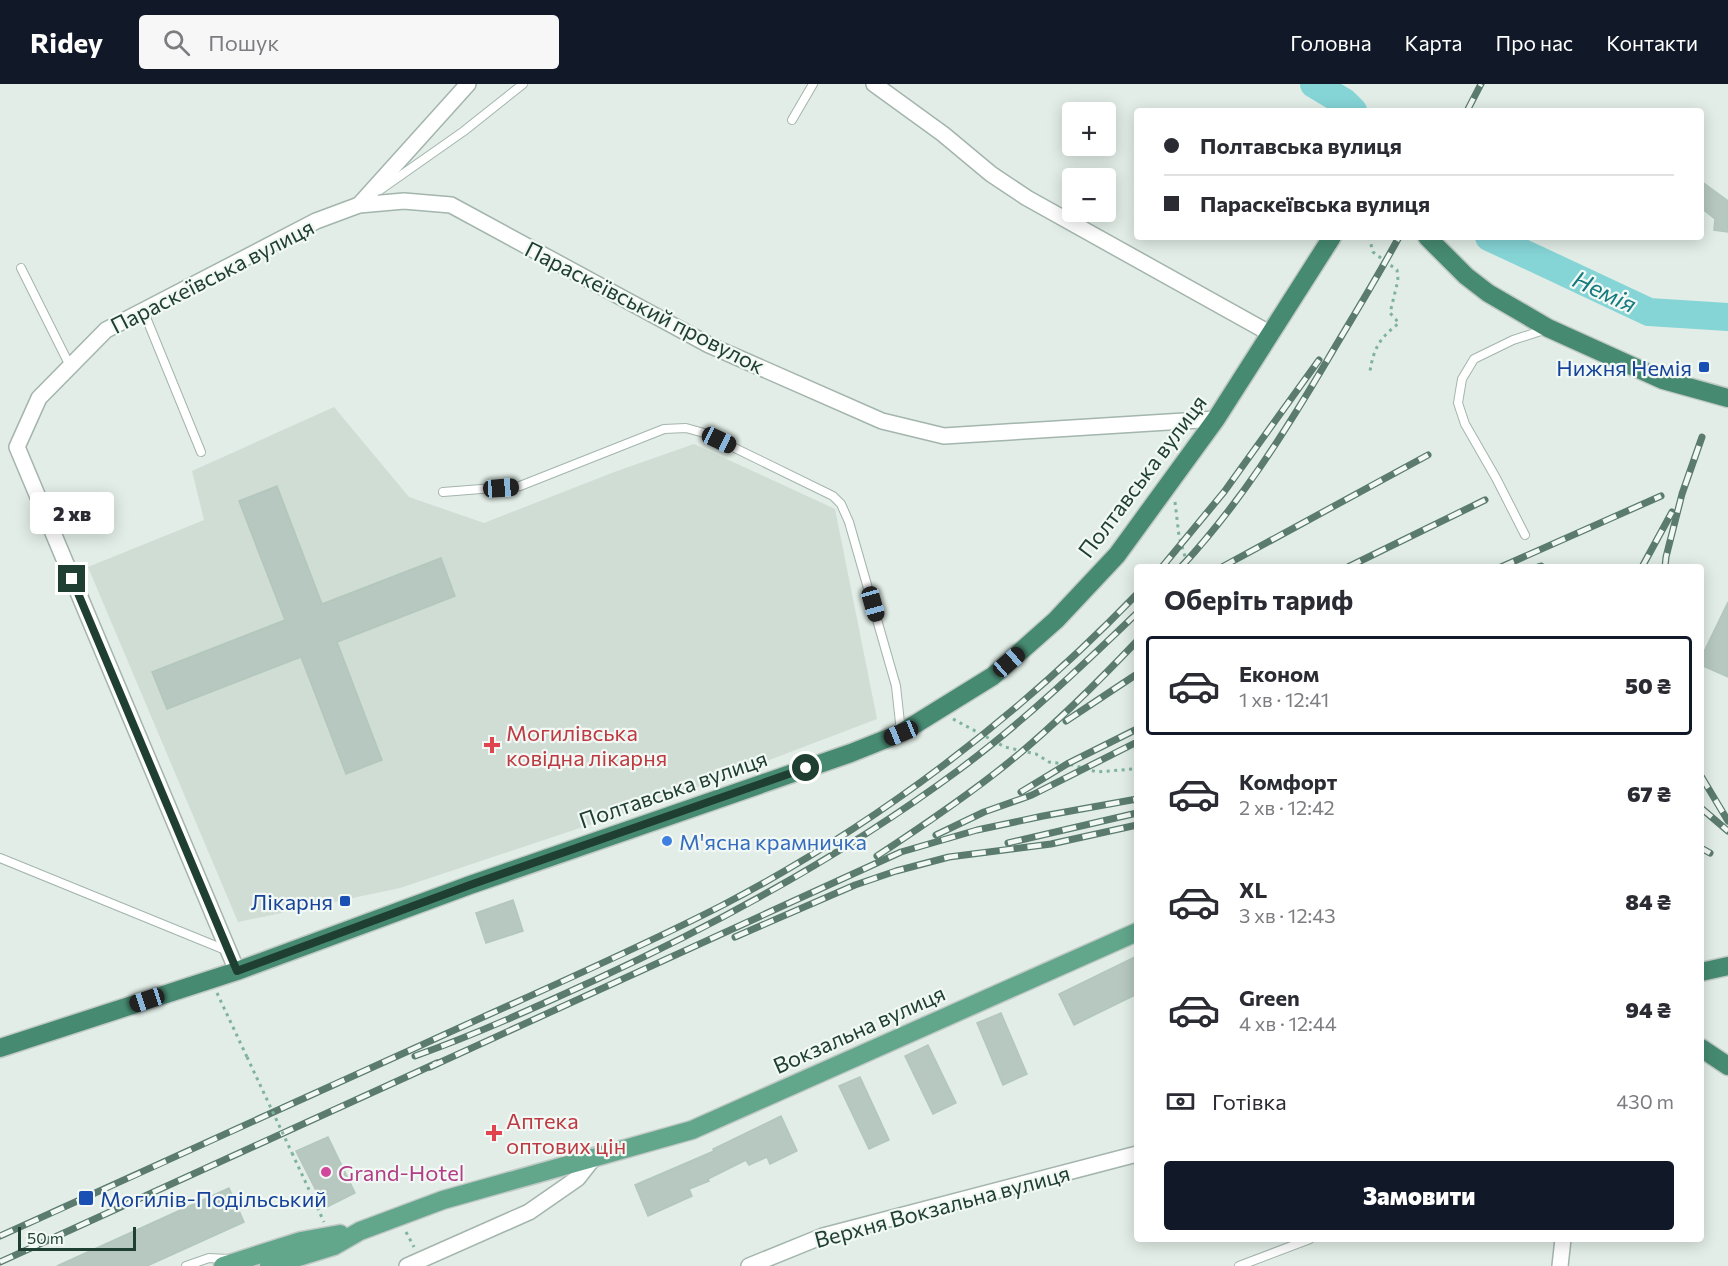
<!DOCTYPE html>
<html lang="uk">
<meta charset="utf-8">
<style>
:root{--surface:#fff;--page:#f7f7f7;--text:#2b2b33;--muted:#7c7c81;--line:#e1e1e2;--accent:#111827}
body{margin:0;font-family:Commissioner,sans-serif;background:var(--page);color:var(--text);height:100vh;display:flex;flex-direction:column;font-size:22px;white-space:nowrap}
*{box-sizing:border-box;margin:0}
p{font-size:20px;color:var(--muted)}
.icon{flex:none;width:33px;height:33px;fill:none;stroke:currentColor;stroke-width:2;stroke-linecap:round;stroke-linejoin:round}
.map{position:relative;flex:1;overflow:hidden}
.details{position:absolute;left:1134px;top:480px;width:570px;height:678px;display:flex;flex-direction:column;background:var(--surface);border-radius:6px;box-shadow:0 3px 15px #0003}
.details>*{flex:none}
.top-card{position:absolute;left:1134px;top:24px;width:570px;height:132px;border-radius:6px;box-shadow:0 3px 15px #0003;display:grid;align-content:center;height:132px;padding:0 30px;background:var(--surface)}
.buttons{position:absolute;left:1062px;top:18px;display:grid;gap:12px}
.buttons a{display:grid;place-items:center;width:54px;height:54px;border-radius:6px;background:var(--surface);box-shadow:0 3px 15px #0003;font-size:30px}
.scale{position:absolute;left:18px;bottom:15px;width:118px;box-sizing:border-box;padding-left:6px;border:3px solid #203f33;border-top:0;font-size:16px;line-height:21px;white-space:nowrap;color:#203f33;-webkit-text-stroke:4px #f2f9f5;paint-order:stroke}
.end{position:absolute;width:27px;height:27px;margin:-14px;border:8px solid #203f33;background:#fff;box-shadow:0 0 0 3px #fff}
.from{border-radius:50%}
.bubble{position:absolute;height:42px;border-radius:6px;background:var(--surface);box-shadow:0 3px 15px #0003;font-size:20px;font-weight:800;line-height:42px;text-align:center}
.car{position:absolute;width:18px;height:36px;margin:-18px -9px;border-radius:8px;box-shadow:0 0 4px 2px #0007;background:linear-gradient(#222 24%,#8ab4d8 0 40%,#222 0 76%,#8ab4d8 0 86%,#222 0)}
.top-card b{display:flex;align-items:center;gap:21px;height:57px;font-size:22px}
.top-card b+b{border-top:2px solid var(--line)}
.top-card i{width:15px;height:15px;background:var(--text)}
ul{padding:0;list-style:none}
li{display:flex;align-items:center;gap:18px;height:99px;margin:0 12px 9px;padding:0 18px;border:3px solid transparent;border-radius:6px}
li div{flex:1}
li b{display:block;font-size:22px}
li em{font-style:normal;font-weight:800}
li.active{border-color:var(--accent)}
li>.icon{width:54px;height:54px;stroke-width:1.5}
h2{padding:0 30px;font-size:27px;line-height:72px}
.pay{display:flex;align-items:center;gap:15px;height:66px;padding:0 30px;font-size:22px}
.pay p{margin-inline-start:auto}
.cta{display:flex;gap:12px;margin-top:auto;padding:12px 30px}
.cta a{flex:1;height:69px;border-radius:6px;background:var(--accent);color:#fff;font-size:24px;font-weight:800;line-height:69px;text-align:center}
header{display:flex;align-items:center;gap:36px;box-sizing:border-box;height:84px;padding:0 30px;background:var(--accent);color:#fff}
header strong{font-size:28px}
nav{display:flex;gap:33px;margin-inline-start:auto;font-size:21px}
.search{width:420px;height:54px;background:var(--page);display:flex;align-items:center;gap:15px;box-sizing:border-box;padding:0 21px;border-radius:6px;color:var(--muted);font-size:22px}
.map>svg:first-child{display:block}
</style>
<header>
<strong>Ridey</strong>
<div class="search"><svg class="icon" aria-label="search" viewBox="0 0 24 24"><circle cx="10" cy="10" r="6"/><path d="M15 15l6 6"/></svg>Пошук</div>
<nav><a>Головна</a><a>Карта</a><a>Про нас</a><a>Контакти</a></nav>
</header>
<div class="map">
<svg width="1728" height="1182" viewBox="0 0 1728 1182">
<rect width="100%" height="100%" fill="#e1ede6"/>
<path fill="#cfddd5" d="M334 323 409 413 484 439 617 387 694 360 835 425 877 635 661 717 400 804 238 838 88 483 204 436 192 387Z"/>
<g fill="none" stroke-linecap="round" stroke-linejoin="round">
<g stroke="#85d4d6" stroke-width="28">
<path d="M1314 0 1344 18 1353 27"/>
<path d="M1489 153 1649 228 1728 233"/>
</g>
</g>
<g fill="#b6c8bf" stroke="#b3c7bc" stroke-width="1.5">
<path d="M1701 97 1728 117V148L1714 146 1715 135 1701 124Z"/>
<path d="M277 402 322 520 441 474 455 512 337 558 382 676 346 690 301 573 167 625 152 588 285 536 239 417Z"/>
<path d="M1728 518V593L1701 581V574Z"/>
<path d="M513 816 523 847 486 859 476 829Z"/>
<path d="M1137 872V910L1074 941 1059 910Z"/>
<path d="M1001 929 1027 990 1003 1001 977 939Z"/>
<path d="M928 961 956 1019 933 1030 905 972Z"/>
<path d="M860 993 889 1056 869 1065 839 1002Z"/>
<path d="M781 1032 797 1067 770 1080 767 1073 749 1081 746 1076 708 1095 709 1097 689 1105 692 1112 648 1132 635 1101 714 1067 713 1065Z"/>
<path d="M328 1053 355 1109 325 1124 296 1067Z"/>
<path d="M229 1104 244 1138 147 1182H57Z"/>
</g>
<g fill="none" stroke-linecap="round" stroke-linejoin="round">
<defs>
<g id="service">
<path d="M792 36 813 0"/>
<path d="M380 106 464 47 523 0"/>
<path d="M21 184 70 282"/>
<path d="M143 226 201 368"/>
<path d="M443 408 520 402 664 345 686 344 704 349 833 412 841 420 849 438 896 602 901 648"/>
<path d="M1525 451 1496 394 1465 340 1458 319 1462 295 1474 275 1513 256 1547 245"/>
<path d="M0 774 228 867"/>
<path d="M186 1182 209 1174 228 1175"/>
<path d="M1239 1182 1310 1155"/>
</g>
<g id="minor">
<path d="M874 0 943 50 991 90 1027 114 1271 250"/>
<path d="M359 121 468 0"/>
<path d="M237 887 17 363 39 314 106 246 316 137 359 121 404 117 451 121 709 261 882 337 944 352 1216 335"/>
<path d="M407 1182 529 1128 578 1094 596 1071"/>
<path d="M749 1182 823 1152 1137 1070"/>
<path d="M1560 1182 1563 1155"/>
</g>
<g id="primary">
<path d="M223 1182 301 1157 340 1150"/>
<path d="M269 1182 334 1162 360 1147 443 1116 692 1046 1137 848"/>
</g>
<g id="trunk">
<path d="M1427 153 1466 192 1488 209 1548 244 1663 296 1728 314"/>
<path d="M1701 888 1728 882"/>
<path d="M0 964 237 887 470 801 851 669 901 649 993 592 1056 536 1117 471 1216 335 1332 153"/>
<path d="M1701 964 1728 982"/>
</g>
</defs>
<use href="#service" stroke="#a3b5ad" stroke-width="10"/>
<use href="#minor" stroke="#a3b5ad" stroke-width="18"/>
<use href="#primary" stroke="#c1c9c6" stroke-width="21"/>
<use href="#trunk" stroke="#c1c9c6" stroke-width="21"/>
<g stroke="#7fb39c" stroke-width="3" stroke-dasharray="3 4.5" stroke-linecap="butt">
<path d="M1369 153 1373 168 1397 186 1398 196 1390 229 1399 239C1380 254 1374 263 1370 287"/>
<path d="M1175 418 1179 452 1188 483"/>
<path d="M953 635 1005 663 1036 670 1049 678 1073 681 1097 688 1133 685 1137 687"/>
<path d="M217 909 247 973"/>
<path d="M292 1069 324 1138"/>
<path d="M406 1148 414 1163"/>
</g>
<use href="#service" stroke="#fff" stroke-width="8"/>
<use href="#minor" stroke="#fff" stroke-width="15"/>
<use href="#primary" stroke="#62a68c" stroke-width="18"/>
<use href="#trunk" stroke="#468a72" stroke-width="18"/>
<defs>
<g id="rail">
<path d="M1467 27 1481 0"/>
<path d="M1162 483 1224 408 1319 276"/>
<path d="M1181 483C1239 421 1285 348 1328 275 1352 234 1377 194 1399 153"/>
<path d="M1222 483 1428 371"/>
<path d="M1348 483 1485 416"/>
<path d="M1501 483 1661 412"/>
<path d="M1538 483 1541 482"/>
<path d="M1642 483 1672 428"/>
<path d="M1665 483 1666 473 1682 410 1702 353"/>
<path d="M1066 637 1137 590"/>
<path d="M1701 692 1728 737"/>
<path d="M1021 708 1067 680 1137 645"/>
<path d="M1701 724 1728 747"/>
<path d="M936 751 984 728 1032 711 1137 658"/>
<path d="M1008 759 1137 729"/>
<path d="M1701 764 1710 769"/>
<path d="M877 772C921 743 966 713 1008 679 1054 642 1096 600 1137 557"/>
<path d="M735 853 855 801 896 787 949 773 1051 760 1137 741"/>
<path d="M415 972C477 950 536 923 595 896 723 837 847 769 960 685 1023 638 1081 583 1137 529"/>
<path d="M430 983 901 768 977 746 1043 732 1137 715"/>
<path d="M0 1152C139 1090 277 1026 415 964 517 917 621 873 721 822 875 742 1017 634 1137 510"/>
<path d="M0 1178 437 979"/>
</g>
</defs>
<use href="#rail" stroke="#5a7b6e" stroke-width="7"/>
<use href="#rail" stroke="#f2f9f5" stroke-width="4.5" stroke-dasharray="14" stroke-linecap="butt"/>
<path stroke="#7fb39c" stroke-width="3" stroke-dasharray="3 4.5" stroke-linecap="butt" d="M247 973 292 1069"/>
</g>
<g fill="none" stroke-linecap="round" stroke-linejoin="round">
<path stroke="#203f33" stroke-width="8" d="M72 495 237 887 470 801 806 684"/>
</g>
<g fill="#1a4fb4" stroke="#f2f9f5" stroke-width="2">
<rect x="1698" y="277" width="12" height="12" rx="3"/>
<rect x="339" y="811" width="12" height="12" rx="3"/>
<rect x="78" y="1106" width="16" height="16" rx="3"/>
</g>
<g fill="#e0444e" stroke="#f2f9f5" stroke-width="2">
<path d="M489 652h6v6h6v6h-6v6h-6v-6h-6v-6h6z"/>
<path d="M491 1040h6v6h6v6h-6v6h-6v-6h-6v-6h6z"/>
</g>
<circle fill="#3f7fe0" stroke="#f2f9f5" stroke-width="2" cx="667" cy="757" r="6"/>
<circle fill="#d1479c" stroke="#f2f9f5" stroke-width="2" cx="326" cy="1088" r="6"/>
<g text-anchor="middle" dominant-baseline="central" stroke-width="4.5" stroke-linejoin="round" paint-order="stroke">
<g font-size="22" fill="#203f33" stroke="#f2f9f5">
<text transform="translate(212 192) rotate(-27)">Параскеївська вулиця</text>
<text transform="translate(645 223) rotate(27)">Параскеївський провулок</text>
<text transform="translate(1142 392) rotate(-53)">Полтавська вулиця</text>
<text transform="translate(673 705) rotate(-19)">Полтавська вулиця</text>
<text transform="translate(859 945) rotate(-24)">Вокзальна вулиця</text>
<text transform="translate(942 1122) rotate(-15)">Верхня Вокзальна вулиця</text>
</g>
<g font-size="22" fill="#164399" stroke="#f2f9f5" text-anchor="end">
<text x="1692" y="283">Нижня Немія</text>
<text x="333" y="817">Лікарня</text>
<text x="100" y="1114" text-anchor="start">Могилів-Подільський</text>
</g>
<g font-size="22" fill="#be3a42" stroke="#f2f9f5" text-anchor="start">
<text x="506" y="648">Могилівська<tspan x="506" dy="25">ковідна лікарня</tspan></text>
<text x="506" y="1036">Аптека<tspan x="506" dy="25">оптових цін</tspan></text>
</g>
<g font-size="22" fill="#366cbe" stroke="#f2f9f5" text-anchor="start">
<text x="679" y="757">М'ясна крамничка</text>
</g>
<g font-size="22" fill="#b23c85" stroke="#f2f9f5" text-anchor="start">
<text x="338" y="1088">Grand-Hotel</text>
</g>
<g font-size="24" font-style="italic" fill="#167b7f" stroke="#f2f9f5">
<text transform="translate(1605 207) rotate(25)">Немія</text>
</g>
</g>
</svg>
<div class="buttons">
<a>+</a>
<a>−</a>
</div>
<div class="scale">50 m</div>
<i class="end from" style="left:806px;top:684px"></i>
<i class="end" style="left:72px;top:495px"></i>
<div class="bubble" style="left:30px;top:408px;width:84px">2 хв</div>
<i class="car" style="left:719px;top:356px;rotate:115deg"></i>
<i class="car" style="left:501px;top:404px;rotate:86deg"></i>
<i class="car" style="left:873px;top:520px;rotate:164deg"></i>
<i class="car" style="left:1009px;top:578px;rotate:49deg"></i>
<i class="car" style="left:901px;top:649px;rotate:248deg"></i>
<i class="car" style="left:147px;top:916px;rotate:252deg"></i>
<div class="top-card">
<b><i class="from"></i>Полтавська вулиця</b>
<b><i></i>Параскеївська вулиця</b>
</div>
<section class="details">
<h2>Оберіть тариф</h2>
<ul>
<li class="active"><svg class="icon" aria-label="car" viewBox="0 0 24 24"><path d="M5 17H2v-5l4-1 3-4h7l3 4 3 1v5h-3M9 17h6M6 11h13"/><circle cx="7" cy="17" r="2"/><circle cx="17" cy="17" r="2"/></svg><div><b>Економ</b><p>1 хв · 12:41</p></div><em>50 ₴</em></li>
<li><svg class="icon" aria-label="car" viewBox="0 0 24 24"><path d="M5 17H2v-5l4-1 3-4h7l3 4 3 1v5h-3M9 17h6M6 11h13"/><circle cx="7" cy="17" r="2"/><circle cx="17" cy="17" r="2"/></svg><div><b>Комфорт</b><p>2 хв · 12:42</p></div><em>67 ₴</em></li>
<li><svg class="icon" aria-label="car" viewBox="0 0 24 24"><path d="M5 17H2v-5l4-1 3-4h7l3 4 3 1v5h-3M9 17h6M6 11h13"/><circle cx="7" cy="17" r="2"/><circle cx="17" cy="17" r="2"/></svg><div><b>XL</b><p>3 хв · 12:43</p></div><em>84 ₴</em></li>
<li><svg class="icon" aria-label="car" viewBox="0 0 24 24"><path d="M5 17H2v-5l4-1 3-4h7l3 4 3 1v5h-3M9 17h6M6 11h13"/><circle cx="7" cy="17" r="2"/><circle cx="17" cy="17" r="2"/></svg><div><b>Green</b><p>4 хв · 12:44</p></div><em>94 ₴</em></li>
</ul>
<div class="pay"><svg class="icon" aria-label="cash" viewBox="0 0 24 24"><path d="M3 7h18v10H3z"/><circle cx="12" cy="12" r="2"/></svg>Готівка<p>430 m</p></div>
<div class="cta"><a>Замовити</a></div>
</section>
</div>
